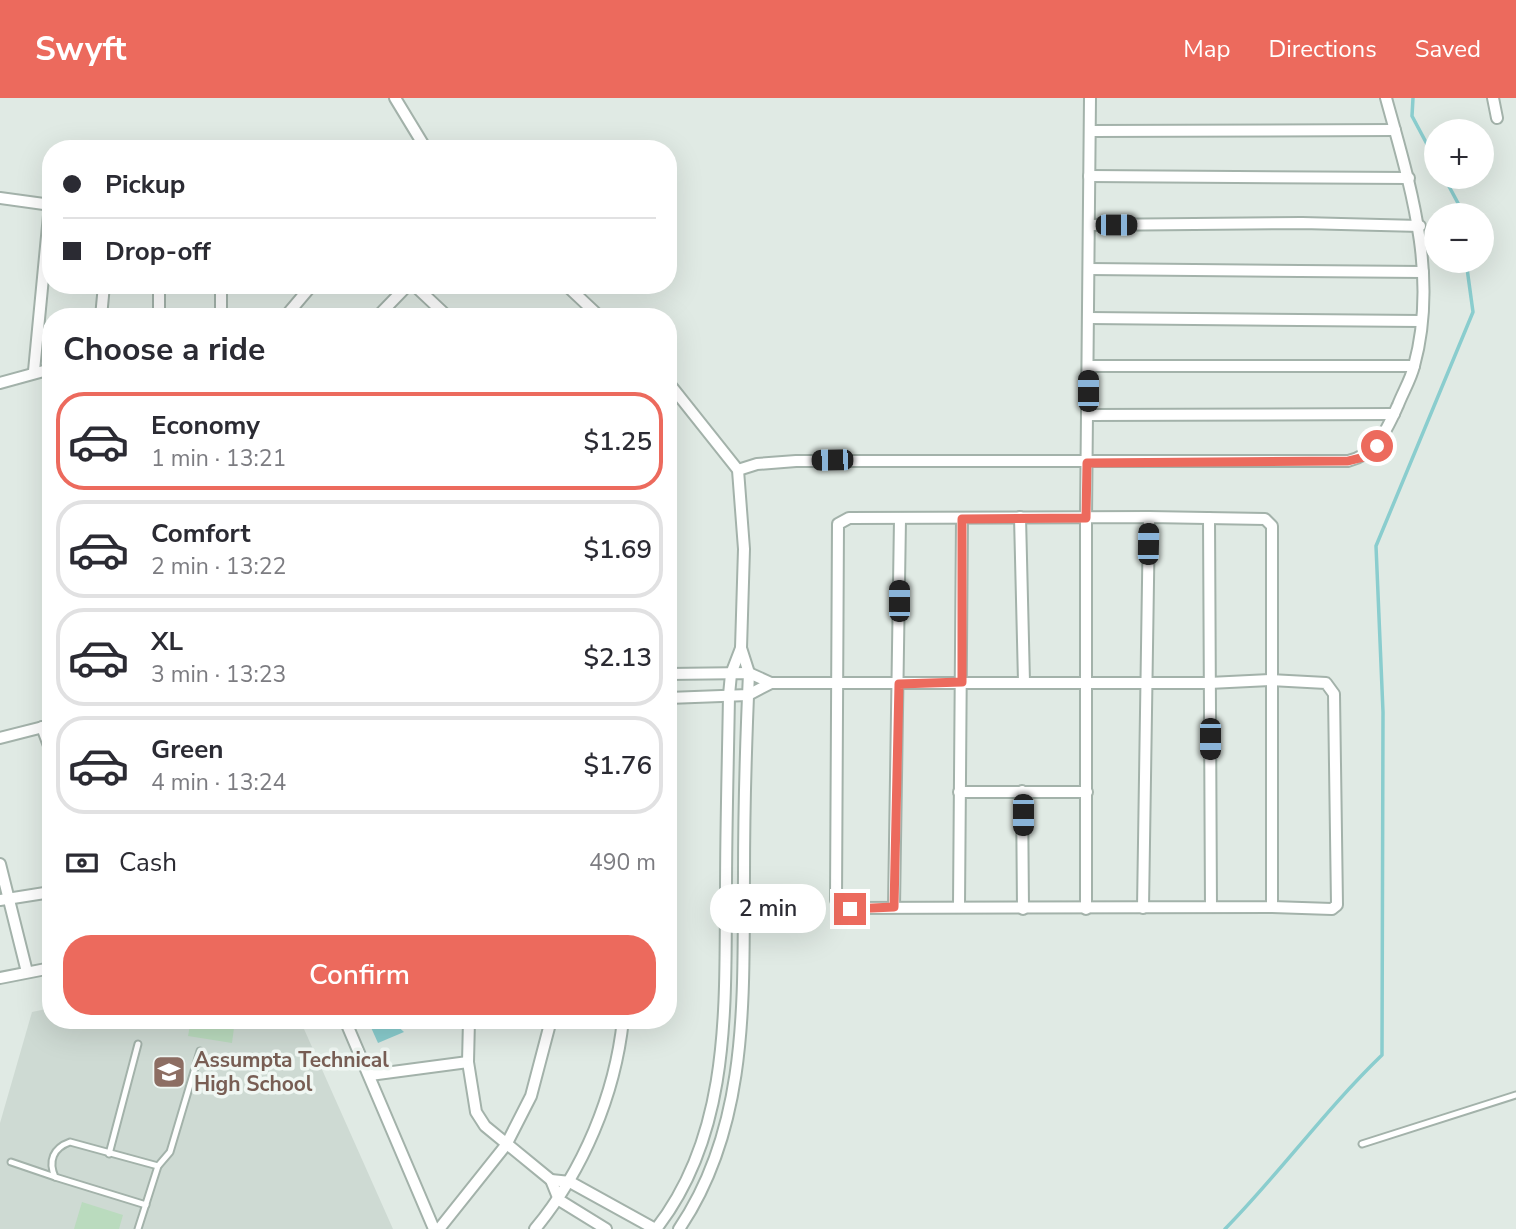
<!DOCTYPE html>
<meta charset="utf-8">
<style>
:root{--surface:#fff;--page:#f7f7f7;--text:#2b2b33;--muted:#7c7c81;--line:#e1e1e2;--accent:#ec6a5d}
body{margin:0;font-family:"Nunito Sans",sans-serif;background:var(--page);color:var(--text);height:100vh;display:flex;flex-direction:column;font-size:26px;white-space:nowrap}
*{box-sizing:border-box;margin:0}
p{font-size:23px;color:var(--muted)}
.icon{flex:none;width:38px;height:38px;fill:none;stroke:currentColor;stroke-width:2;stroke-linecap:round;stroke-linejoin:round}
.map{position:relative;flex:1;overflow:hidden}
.details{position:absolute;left:42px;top:210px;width:635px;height:721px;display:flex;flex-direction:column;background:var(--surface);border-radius:28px;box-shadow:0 7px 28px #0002}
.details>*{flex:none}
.top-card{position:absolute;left:42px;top:42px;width:635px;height:154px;border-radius:28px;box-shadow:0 7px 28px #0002;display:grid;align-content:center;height:154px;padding:0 21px;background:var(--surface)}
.fabs{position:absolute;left:1424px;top:21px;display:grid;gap:14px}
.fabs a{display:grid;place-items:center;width:70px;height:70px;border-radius:50%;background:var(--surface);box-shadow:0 7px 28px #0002;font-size:35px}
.end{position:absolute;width:32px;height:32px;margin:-16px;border:9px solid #ec6a5d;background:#fff;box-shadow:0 0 0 4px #fff}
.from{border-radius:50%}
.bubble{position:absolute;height:49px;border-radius:24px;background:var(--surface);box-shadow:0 7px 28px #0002;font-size:23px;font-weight:600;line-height:49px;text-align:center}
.car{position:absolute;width:21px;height:42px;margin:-21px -10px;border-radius:9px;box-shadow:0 0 5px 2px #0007;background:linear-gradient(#222 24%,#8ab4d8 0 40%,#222 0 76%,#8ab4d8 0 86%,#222 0)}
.top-card b{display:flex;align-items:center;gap:24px;height:66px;font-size:26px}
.top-card b+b{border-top:2px solid var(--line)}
.top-card i{width:18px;height:18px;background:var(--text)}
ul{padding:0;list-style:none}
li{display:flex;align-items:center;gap:21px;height:98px;margin:0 14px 10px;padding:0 7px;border:4px solid var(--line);border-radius:28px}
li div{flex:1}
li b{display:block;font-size:26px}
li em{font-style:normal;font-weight:600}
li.current{border-color:var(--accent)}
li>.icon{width:63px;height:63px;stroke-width:1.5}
h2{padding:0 21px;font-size:32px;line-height:84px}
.pay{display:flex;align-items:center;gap:18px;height:77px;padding:0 21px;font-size:26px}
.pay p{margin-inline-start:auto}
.button{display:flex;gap:14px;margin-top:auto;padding:14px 21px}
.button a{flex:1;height:80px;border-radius:28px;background:var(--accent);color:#fff;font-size:28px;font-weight:600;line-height:80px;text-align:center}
header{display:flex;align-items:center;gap:42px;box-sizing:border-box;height:98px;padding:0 35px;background:var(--accent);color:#fff}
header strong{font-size:33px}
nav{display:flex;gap:38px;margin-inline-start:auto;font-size:24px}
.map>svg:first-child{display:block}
</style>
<header>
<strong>Swyft</strong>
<nav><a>Map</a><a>Directions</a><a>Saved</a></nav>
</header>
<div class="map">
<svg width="1516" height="1131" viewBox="0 0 1516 1131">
<rect width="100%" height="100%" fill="#e0eae4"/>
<path fill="#cedad3" d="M51 910V922H300L393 1131H0V1025L32 914Z"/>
<g fill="#badbbe">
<path d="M191 922H235L232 945 188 938Z"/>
<path d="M82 1104 123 1117 119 1131H74Z"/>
</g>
<path fill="#8acdce" d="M374 922H391L404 934 378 945 369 925Z"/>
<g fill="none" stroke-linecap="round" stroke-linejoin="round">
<g stroke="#8acdce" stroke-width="3.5">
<path d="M1413 0 1412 18 1437 65"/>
<path d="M1444 79 1459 107 1460 117"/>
<path d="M1225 1131C1280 1075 1325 1012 1382 957L1383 614 1376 448 1473 214 1466 163"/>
</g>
<defs>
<g id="service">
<path d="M1362 1046 1516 997"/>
<path d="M109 1056 138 946"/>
<path d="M11 1064 55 1079"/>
<path d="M146 1107 55 1079C48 1063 53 1050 70 1044L158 1068"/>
<path d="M138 1131 158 1068 170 1054 200 953"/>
</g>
<g id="minor">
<path d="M395 0 426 51"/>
<path d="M1493 0 1497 20"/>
<path d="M1090 33 1395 32"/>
<path d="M1089 78 1409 80"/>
<path d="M0 100 51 107"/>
<path d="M1090 127 1302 125 1420 128"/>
<path d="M1089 171 1423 174"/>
<path d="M414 187 448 219"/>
<path d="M566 187 600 219"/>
<path d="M101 219 104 187"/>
<path d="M159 219V187"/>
<path d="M221 219V187"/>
<path d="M285 219 312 187"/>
<path d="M377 219 408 187"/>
<path d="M1089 220 1421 223"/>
<path d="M1089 268H1414"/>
<path d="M34 273 50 107"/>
<path d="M0 285 51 271"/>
<path d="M1088 317 1394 316"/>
<path d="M738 372 757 366 796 363H1348C1377 356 1386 333 1398 307 1403 294 1411 281 1414 268 1439 177 1410 87 1386 0"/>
<path d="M1020 419 1024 584"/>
<path d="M1149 419 1265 421 1272 428V809L840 810 836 802 838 426 849 420Z"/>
<path d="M1209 420 1211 809"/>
<path d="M668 576 749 575 771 585H1209L1270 582 1326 585 1334 596 1337 807 1332 811 1272 809"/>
<path d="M668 600 748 597 771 585"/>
<path d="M42 629 51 653"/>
<path d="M0 640 51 627"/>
<path d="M1022 693 1023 811"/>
<path d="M959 694H1087"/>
<path d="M0 766 27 874"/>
<path d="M0 802 51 794"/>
<path d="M959 808 962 421"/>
<path d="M894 809 900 421"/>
<path d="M1143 810 1149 419"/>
<path d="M1086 811V420L1090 0"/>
<path d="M0 880 51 870"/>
<path d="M345 922 434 1131"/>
<path d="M469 922 468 964 476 1014 485 1028 551 1082 559 1102 606 1131"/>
<path d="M370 977 468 964"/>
<path d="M551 1082 570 1084 655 1131"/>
<path d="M439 1131 506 1047 531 998 551 922"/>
<path d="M535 1131C583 1073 615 997 623 922"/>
<path d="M656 1131C731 1035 725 910 726 794 726 728 728 663 729 597L731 576 741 550 744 451 738 372 668 284"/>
<path d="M679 1131C750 1027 743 897 744 777 744 709 746 642 749 575L741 550"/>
</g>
</defs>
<use href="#service" stroke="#a3b2aa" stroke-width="9"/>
<use href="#minor" stroke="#a3b2aa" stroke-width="14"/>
<use href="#service" stroke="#fff" stroke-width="5"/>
<use href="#minor" stroke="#fff" stroke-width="10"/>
</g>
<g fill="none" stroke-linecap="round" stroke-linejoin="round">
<path stroke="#ec6a5d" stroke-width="9" d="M850 811 894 809 899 586 962 584V421L1086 420 1087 365 1348 363 1364 359 1377 348"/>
</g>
<defs>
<symbol id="school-square" viewBox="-11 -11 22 22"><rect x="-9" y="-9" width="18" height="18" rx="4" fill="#8d6e63" stroke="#f0f7f3"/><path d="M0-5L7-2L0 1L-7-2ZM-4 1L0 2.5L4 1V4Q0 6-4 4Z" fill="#fff"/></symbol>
</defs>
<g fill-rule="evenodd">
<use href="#school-square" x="150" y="955" width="38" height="38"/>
</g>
<g text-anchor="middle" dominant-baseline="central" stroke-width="7" stroke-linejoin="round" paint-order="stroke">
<g font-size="21" font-weight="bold" fill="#785e54" stroke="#f0f7f3" text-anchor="start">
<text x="194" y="962">Assumpta Technical<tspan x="194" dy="24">High School</tspan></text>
</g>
</g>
</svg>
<div class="fabs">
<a>+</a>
<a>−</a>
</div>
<i class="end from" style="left:1377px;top:348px"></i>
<i class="end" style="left:850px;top:811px"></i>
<div class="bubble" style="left:710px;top:786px;width:116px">2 min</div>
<i class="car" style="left:1116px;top:127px;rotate:90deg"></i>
<i class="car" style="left:1088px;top:293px;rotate:0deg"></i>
<i class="car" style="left:832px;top:362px;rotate:269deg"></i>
<i class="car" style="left:1148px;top:446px;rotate:1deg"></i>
<i class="car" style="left:899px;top:503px;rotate:0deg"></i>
<i class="car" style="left:1210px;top:641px;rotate:180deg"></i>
<i class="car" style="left:1023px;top:717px;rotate:180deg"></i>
<div class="top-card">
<b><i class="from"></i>Pickup</b>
<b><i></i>Drop-off</b>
</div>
<section class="details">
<h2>Choose a ride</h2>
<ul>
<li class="current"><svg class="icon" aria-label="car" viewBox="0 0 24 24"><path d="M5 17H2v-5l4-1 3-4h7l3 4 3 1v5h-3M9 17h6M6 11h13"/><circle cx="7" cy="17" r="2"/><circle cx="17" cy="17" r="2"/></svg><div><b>Economy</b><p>1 min · 13:21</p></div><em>$1.25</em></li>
<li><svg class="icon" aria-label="car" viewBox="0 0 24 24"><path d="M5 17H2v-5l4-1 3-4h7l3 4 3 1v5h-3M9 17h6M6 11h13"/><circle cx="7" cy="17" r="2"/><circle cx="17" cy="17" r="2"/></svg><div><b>Comfort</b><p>2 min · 13:22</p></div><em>$1.69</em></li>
<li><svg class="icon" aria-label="car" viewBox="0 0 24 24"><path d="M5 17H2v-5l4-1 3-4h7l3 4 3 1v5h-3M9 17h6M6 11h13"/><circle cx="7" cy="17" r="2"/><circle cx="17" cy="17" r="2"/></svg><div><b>XL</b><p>3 min · 13:23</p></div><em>$2.13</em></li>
<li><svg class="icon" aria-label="car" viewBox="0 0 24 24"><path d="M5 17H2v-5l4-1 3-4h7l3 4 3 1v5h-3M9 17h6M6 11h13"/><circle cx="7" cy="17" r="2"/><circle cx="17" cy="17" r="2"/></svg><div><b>Green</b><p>4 min · 13:24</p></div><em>$1.76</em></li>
</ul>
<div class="pay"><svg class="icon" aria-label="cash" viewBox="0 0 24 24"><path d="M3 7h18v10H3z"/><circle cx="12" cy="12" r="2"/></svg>Cash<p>490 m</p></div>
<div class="button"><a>Confirm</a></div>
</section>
</div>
